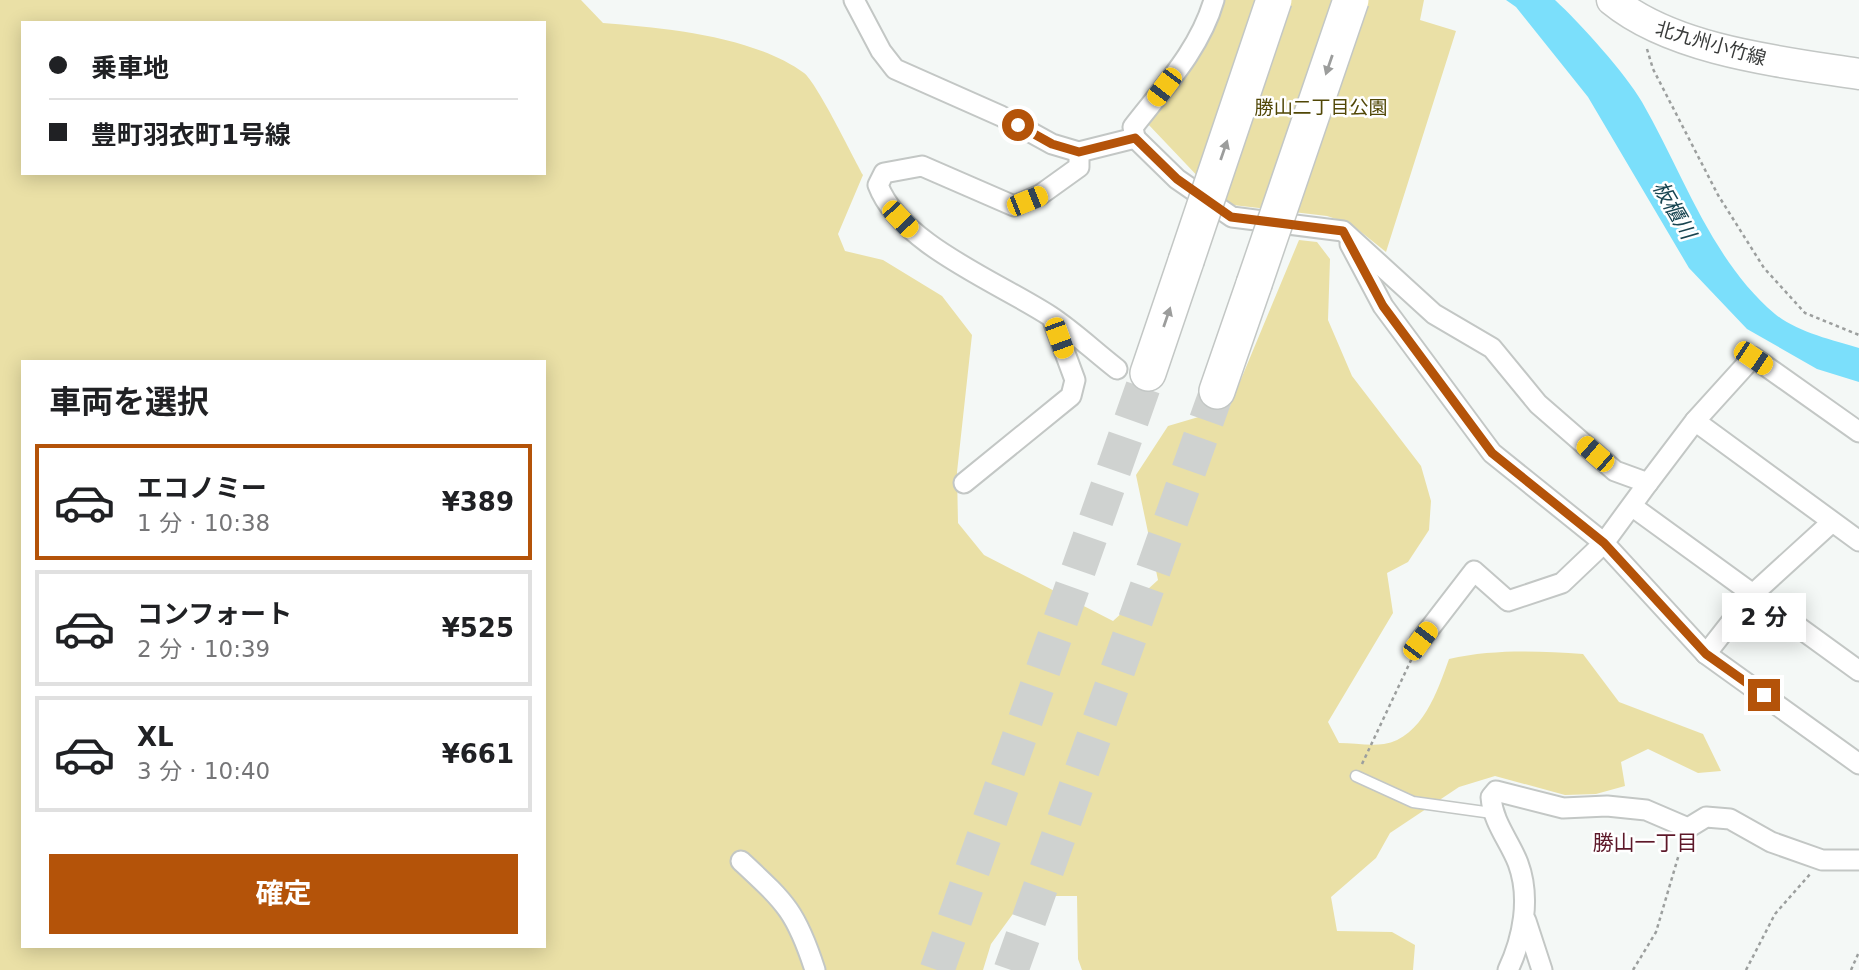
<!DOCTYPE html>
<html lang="ja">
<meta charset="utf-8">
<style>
:root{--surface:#fff;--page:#f6f6f6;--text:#202124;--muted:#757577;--line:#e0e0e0;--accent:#b45309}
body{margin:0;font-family:"DejaVu Sans","Noto Sans JP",sans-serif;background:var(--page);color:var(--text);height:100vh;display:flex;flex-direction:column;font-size:26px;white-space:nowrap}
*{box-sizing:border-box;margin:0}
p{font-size:23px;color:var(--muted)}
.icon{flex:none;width:38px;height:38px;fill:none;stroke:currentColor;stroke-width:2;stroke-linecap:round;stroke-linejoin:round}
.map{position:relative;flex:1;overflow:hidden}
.sheet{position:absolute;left:21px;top:360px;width:525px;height:588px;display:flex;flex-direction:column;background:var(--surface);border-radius:0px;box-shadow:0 4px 18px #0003}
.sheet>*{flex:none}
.hud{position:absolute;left:21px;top:21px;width:525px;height:154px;border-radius:0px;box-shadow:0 4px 18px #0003;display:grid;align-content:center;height:154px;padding:0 28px;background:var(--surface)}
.end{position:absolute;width:32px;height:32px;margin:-16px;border:9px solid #b45309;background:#fff;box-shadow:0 0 0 4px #fff}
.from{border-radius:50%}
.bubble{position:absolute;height:49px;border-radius:0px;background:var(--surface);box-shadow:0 4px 18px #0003;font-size:23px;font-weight:700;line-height:49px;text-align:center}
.car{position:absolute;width:21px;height:42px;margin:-21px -10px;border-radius:9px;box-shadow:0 0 5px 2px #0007;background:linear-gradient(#f5c518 24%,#345 0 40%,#f5c518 0 76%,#345 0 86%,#f5c518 0)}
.hud b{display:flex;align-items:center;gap:24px;height:66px;font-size:26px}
.hud b+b{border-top:2px solid var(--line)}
.hud i{width:18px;height:18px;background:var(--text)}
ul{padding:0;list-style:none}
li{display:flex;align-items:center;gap:21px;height:116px;margin:0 14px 10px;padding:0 14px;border:4px solid var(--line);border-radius:0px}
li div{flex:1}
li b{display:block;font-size:26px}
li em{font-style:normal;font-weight:700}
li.active{border-color:var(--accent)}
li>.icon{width:63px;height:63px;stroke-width:1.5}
h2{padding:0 28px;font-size:32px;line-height:84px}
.primary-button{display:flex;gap:14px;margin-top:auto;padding:14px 28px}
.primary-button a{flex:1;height:80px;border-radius:0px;background:var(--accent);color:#fff;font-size:28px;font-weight:700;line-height:80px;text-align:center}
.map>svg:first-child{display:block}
</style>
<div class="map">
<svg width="1859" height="970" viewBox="0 0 1859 970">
<rect width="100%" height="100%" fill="#f4f8f6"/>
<g fill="#eae0a6" fill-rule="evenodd">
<path d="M0 0H581L603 23C665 28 753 36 804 73 817 83 853 157 863 175L838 234 845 251 883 260 942 296 972 335 957 472 958 523 984 555 1113 621 1158 580 1136 475 1168 426 1229 408 1299 240 1317 242 1330 259 1328 320 1352 376 1421 466 1431 501 1429 530 1408 562 1387 573 1393 613 1328 722 1339 743C1353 743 1370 746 1384 744 1422 738 1438 690 1449 659 1493 649 1539 651 1583 654L1619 702 1703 734 1721 771 1698 773 1648 749 1621 762 1625 786 1596 794 1565 795 1495 776 1459 787 1390 833 1376 858 1331 897 1337 931 1392 932 1415 945 1413 970H1082L1078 959 1077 896H1026L991 944 983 970H0ZM23 23H544V173H23ZM23 362H544V947H23Z"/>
<path d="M1223 0H1424L1420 20 1456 31 1386 252 1351 224 1327 216 1224 204 1147 123 1148 117Z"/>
</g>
<path fill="#7bdffb" d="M1506 0H1555C1580 23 1626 74 1642 102 1683 173 1711 260 1775 314 1797 332 1832 340 1859 348V382L1817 369 1747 329 1689 268 1588 97 1516 7Z"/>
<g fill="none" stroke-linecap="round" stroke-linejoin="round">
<g stroke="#cfd2d0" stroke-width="35" stroke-dasharray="35 18" stroke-linecap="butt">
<path d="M937 970 1148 373"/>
<path d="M1011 970 1217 391"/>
</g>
<defs>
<path id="service" d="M1356 776 1413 802 1492 813"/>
<g id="minor">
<path d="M854 0 881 51 895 69 1001 116 1052 144 1079 152 1135 138 1177 179 1232 217 1343 231 1434 314 1492 348 1538 404 1615 471 1648 483 1695 421 1753 357 1859 432"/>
<path d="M1135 138 1133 127C1164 87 1200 49 1214 0"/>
<path d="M1079 152V167L1040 195 1014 206 922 166 884 173 878 185C900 244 998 282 1050 316 1073 331 1095 352 1117 369"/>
<path d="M1350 244 1383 306 1492 453 1604 543 1706 654 1859 764"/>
<path d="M1695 421 1859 541"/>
<path d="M964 483 1071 396 1075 380 1052 318"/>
<path d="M1633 507 1859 671"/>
<path d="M1420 641 1474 571 1508 601 1562 583 1604 543 1648 483"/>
<path d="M1706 654 1753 594 1832 522"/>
<path d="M741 861C785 902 796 911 815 970"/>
<path d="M1526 921 1542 970"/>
<path d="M1508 970C1523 938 1531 898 1518 863 1509 840 1493 823 1491 797L1496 791 1563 808 1607 806 1646 810 1688 828 1706 817 1730 819 1771 842 1822 860H1859"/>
</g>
<path id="primary" d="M1612 0C1674 51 1782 62 1859 74"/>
<g id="motorway">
<path d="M1148 373 1186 261"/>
<path d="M1217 391 1254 284"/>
</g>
</defs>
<use href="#service" stroke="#c3c7c5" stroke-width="13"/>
<use href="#minor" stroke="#c3c7c5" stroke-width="23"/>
<use href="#primary" stroke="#c3c7c5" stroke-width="33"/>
<use href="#motorway" stroke="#c3c7c5" stroke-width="38"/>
<g stroke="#9c9f9e" stroke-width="2.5" stroke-dasharray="3.5 3.5" stroke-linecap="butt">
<path d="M1647 49 1653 69 1718 195 1764 268 1805 313 1859 335"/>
<path d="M1362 764 1413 656"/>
<path d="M1633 970 1656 932 1682 844"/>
<path d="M1746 970 1775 914 1811 873"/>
<path d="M1851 970 1859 952"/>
</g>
<use href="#service" stroke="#fff" stroke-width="10"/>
<use href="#minor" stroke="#fff" stroke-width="19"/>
<use href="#primary" stroke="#fff" stroke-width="30"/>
<use href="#motorway" stroke="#fff" stroke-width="35"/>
<defs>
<g id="motorway-bridge">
<path d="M1186 261 1274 0"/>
<path d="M1254 284 1351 0"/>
</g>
</defs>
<use href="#motorway-bridge" stroke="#c3c7c5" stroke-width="38" stroke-linecap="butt"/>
<use href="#motorway-bridge" stroke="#fff" stroke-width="35"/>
</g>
<defs><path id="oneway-solid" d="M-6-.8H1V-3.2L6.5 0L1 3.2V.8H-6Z" transform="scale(1.75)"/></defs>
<g fill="#9c9d9c">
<use href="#oneway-solid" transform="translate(1329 65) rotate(109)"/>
<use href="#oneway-solid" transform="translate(1224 150) rotate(-71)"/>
<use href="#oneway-solid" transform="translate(1167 317) rotate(-71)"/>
</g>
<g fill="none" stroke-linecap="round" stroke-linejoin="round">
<path stroke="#b45309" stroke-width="9" d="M1018 125 1052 144 1079 152 1135 138 1177 179 1231 217 1343 231 1383 306 1492 453 1604 543 1706 654 1764 695"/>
</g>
<g text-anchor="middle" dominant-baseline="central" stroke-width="5" stroke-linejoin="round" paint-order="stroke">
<g font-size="19" fill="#393b3a" stroke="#fff">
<text transform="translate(1711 43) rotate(16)">北九州小竹線</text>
</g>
<g font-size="19" fill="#514706" stroke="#fff">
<text x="1321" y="107">勝山二丁目公園</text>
</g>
<g font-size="21" font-style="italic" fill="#184551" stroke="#fff">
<text transform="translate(1674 210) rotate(60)">板櫃川</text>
</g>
<g font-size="21" fill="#5d1829" stroke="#fff">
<text x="1645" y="843">勝山一丁目</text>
</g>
</g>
</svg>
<i class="end from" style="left:1018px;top:125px"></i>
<i class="end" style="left:1764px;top:695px"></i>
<div class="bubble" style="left:1722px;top:593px;width:84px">2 分</div>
<i class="car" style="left:1164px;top:87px;rotate:217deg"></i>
<i class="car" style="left:1027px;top:201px;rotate:68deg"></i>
<i class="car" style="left:900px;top:219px;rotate:137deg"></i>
<i class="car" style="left:1059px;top:338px;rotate:160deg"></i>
<i class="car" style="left:1753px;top:358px;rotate:124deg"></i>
<i class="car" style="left:1595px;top:454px;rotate:311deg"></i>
<i class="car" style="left:1420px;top:641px;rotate:37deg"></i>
<div class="hud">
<b><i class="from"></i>乗車地</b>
<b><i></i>豊町羽衣町1号線</b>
</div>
<section class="sheet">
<h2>車両を選択</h2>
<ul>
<li class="active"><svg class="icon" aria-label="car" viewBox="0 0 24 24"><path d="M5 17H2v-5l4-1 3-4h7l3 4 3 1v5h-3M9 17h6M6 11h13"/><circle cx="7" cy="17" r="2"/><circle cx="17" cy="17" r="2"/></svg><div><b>エコノミー</b><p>1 分 · 10:38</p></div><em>¥389</em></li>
<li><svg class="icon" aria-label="car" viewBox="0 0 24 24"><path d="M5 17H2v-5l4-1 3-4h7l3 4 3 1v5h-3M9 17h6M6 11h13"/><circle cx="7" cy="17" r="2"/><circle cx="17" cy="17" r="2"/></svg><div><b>コンフォート</b><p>2 分 · 10:39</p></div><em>¥525</em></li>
<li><svg class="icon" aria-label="car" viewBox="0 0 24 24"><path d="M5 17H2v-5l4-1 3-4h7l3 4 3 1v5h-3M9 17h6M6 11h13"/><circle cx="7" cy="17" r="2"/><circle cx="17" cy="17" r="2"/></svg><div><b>XL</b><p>3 分 · 10:40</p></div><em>¥661</em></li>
</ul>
<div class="primary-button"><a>確定</a></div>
</section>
</div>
